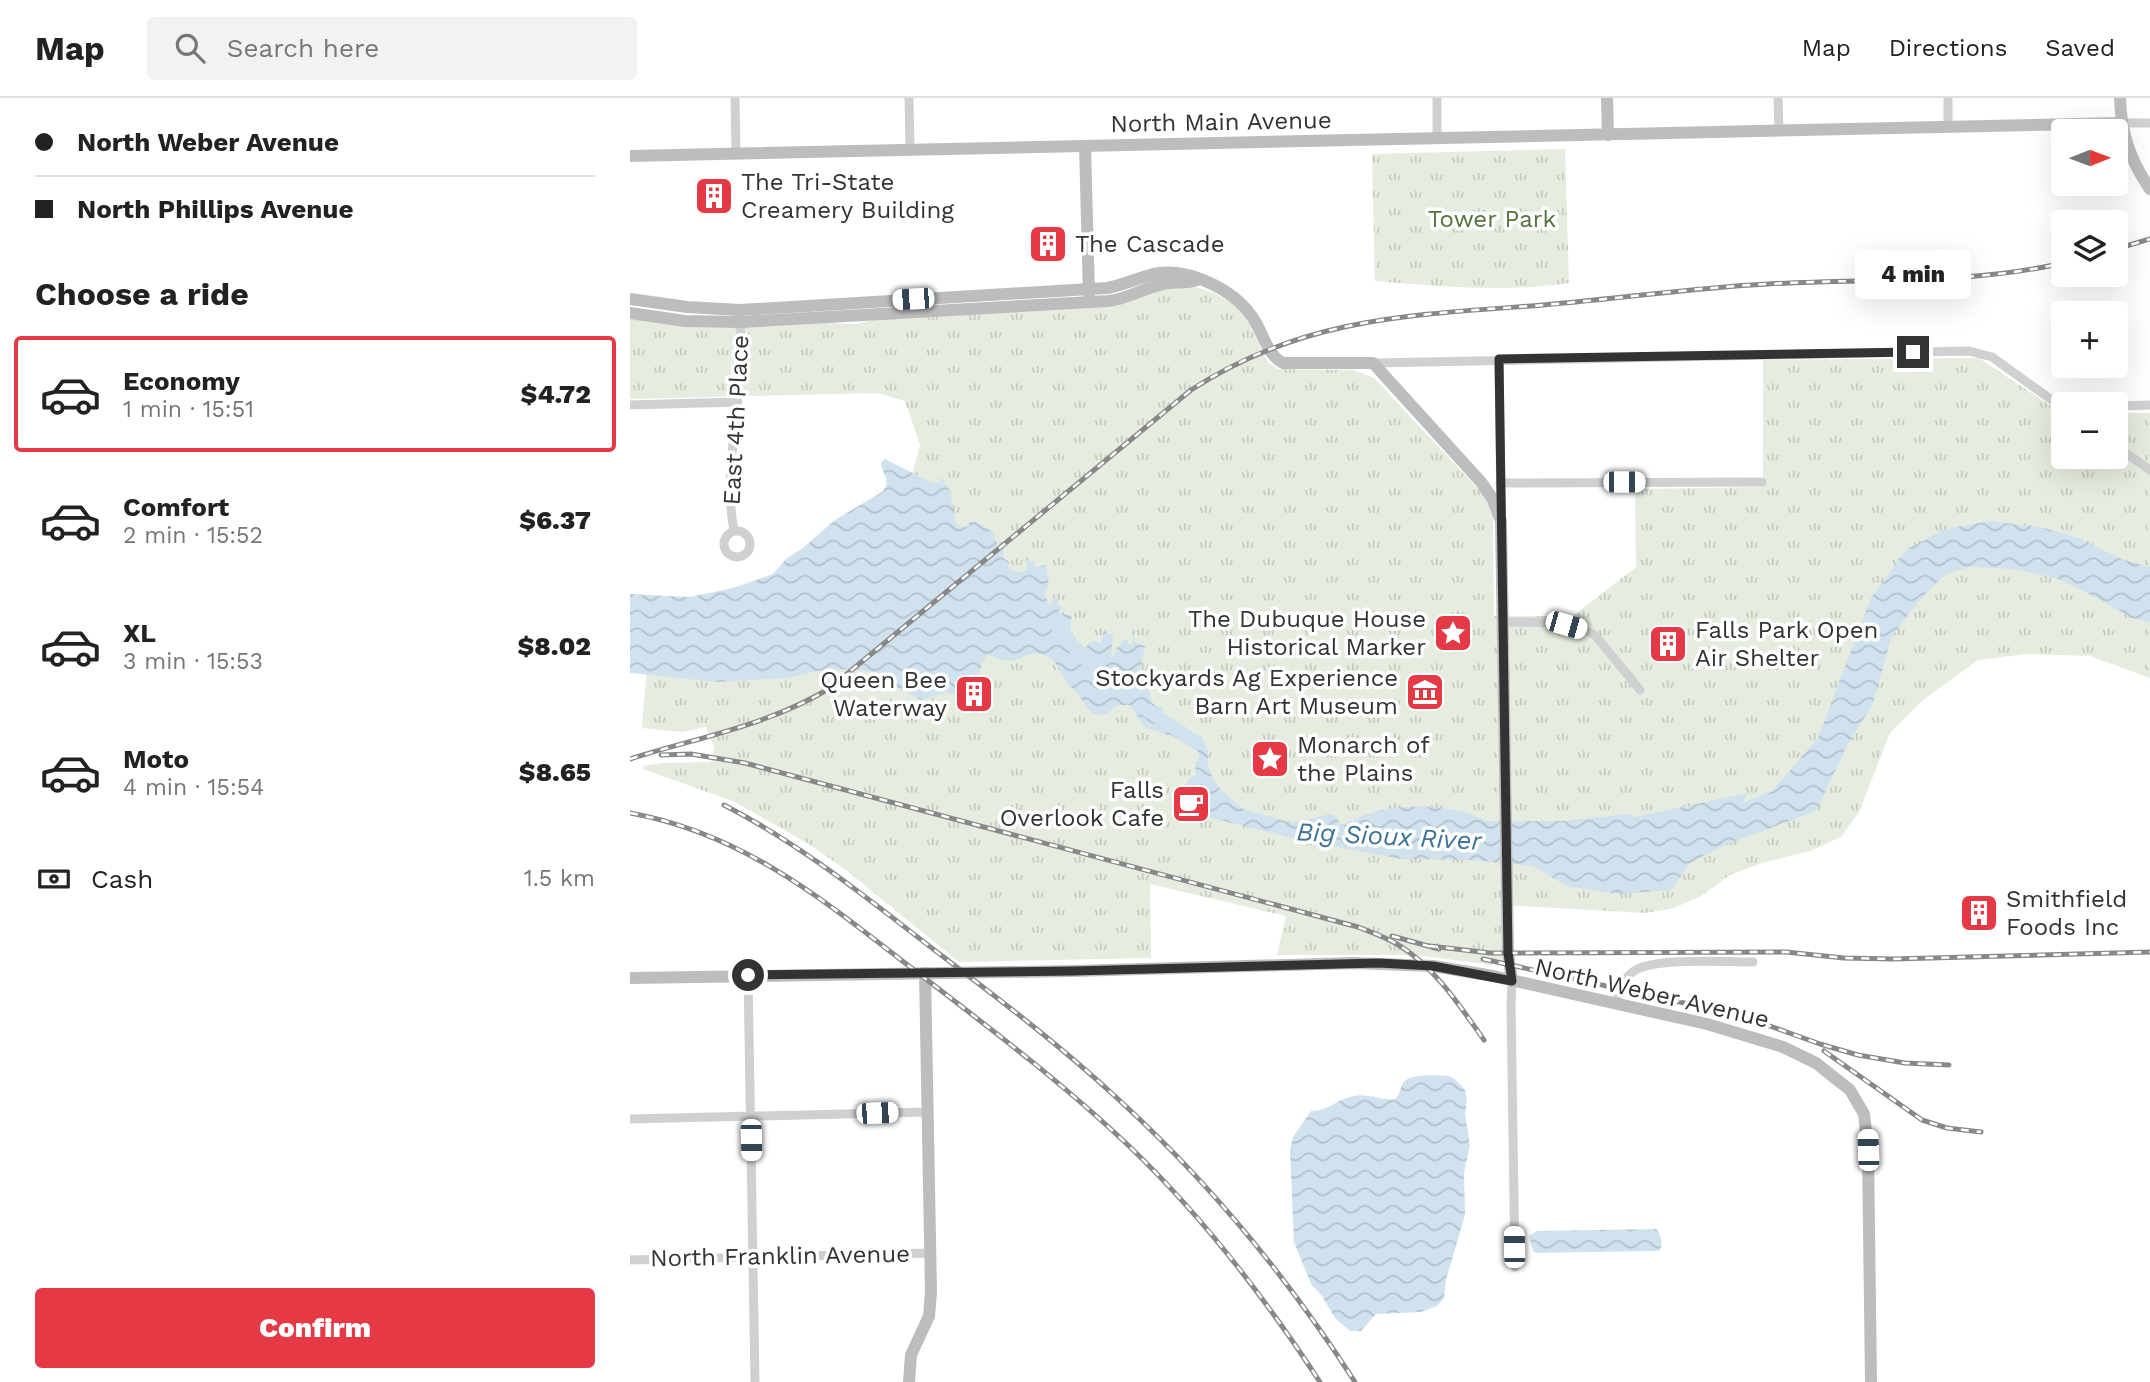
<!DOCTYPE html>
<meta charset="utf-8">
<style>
:root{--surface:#fff;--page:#f2f2f2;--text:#222;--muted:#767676;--line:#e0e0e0;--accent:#e63946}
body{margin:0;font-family:"Work Sans",sans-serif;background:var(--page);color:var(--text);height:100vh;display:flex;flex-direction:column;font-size:26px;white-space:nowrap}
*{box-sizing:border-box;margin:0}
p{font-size:23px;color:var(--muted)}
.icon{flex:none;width:38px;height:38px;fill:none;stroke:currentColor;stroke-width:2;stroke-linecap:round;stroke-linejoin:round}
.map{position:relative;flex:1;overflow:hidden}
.drawer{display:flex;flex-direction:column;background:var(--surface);width:630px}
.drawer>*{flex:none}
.banner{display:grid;align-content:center;height:154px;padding:0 35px;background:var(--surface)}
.needle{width:46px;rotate:89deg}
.fabs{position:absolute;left:1421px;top:21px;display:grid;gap:14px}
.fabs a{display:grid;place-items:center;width:77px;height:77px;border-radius:7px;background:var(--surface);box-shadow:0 7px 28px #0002;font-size:35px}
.end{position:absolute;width:32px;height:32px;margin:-16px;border:9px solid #333;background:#fff;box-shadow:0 0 0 4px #fff}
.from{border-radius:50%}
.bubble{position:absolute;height:49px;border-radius:7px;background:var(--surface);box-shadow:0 7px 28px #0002;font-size:23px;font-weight:800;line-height:49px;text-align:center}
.car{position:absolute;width:21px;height:42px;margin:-21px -10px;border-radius:9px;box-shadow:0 0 5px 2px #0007;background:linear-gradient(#fff 24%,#345 0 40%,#fff 0 76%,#345 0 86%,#fff 0)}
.banner b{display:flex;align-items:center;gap:24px;height:66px;font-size:26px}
.banner b+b{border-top:2px solid var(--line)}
.banner i{width:18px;height:18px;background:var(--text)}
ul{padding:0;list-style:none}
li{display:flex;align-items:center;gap:21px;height:116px;margin:0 14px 10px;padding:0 21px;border:4px solid transparent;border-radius:7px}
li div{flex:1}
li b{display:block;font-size:26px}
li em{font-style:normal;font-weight:800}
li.current{border-color:var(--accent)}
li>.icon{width:63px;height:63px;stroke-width:1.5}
h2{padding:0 35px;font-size:32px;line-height:84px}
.pay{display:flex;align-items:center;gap:18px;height:77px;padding:0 35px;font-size:26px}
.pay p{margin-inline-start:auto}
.primary-button{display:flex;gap:14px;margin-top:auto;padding:14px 35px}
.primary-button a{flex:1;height:80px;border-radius:7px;background:var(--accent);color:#fff;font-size:28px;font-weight:800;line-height:80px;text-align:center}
header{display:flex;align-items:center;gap:42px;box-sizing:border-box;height:98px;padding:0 35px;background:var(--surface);border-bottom:2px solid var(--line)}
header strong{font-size:33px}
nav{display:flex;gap:38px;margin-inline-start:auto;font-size:24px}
.search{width:490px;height:63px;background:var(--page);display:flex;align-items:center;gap:18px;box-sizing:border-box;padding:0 24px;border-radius:7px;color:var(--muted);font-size:26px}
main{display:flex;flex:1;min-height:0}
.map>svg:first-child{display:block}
</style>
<header>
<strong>Map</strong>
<div class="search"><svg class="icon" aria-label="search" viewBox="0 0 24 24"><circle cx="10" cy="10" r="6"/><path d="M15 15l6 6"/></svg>Search here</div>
<nav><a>Map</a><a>Directions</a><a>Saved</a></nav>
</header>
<main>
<section class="drawer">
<div class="banner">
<b><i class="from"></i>North Weber Avenue</b>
<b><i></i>North Phillips Avenue</b>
</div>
<h2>Choose a ride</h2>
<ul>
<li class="current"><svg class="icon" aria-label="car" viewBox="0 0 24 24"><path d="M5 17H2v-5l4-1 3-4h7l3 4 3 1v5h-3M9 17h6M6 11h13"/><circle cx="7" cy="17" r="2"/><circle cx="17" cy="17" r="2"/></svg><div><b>Economy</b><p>1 min · 15:51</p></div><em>$4.72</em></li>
<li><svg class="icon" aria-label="car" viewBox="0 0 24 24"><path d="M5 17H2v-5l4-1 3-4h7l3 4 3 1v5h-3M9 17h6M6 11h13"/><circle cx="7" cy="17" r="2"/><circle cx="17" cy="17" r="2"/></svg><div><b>Comfort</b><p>2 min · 15:52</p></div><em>$6.37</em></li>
<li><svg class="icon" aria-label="car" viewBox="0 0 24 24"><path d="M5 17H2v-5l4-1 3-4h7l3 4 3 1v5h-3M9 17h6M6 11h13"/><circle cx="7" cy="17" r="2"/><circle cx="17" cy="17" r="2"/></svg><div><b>XL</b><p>3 min · 15:53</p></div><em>$8.02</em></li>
<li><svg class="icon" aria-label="car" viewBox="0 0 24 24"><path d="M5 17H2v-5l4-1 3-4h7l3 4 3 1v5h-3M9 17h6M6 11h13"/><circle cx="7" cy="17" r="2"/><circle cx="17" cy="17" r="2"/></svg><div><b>Moto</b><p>4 min · 15:54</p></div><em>$8.65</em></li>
</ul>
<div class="pay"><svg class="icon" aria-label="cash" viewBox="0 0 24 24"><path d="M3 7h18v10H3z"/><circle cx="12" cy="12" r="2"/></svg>Cash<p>1.5 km</p></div>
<div class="primary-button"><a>Confirm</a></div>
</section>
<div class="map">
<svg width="1520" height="1284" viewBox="0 0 1520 1284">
<defs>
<pattern id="park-tufts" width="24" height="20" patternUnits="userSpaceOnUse" patternTransform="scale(1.75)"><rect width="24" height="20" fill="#e6ecdf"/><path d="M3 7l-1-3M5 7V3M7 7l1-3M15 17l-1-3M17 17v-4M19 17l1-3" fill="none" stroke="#c6cbc0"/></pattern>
<pattern id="water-waves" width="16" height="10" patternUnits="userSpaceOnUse" patternTransform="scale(1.75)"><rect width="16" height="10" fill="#cfe2ee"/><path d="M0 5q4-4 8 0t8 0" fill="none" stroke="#b2c2cd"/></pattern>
</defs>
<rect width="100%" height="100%" fill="#fff"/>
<g fill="url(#park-tufts)">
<path d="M935 51 939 185C875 195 808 188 745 183L742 56Z"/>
<path d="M565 189 584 195 602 205 616 219 637 263 648 271 723 272 744 280 853 396 863 419 864 518H943L1006 469 1005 391 1133 389V262L1349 260 1433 316V359H1486V315H1520V580L1460 558 1397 556 1348 562 1293 602 1260 635 1229 714 1211 739 1180 753 1132 765 1100 777 1071 798 1044 810 1016 815 872 807V863L862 867 786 857H647L656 818 520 786 521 860 329 864 217 773 179 746 103 703 13 671V668L33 665 81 664 84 649 76 629 51 634 12 630 21 518 104 509 273 409 290 347 275 303 248 295 0 301V218L227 226 250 220 484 206 524 191Z"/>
</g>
<g fill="url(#water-waves)">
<path d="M255 361 302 385H309L311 379 320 393 326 426 332 429 340 428 338 425 344 423 362 433 368 449 374 451 373 460 379 464 378 470 387 474 397 473 396 456 399 463 403 464 404 462 405 469 416 467C416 478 423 487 414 496L420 508 423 500H428V506L432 510 428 514 432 516 435 508 434 516 442 517 440 531 443 535 440 554 453 555 458 546 464 543 471 545 474 533 483 537 481 561 492 543 497 541 499 547 503 546 502 528 505 534 504 544 515 548 508 583 515 590 517 589 520 595 521 603 526 608 533 609 532 621 534 627 565 641 571 638 578 653V668L583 681 591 692 613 711 663 725 701 716 707 719 709 725 715 727 719 722 721 724C753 703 825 704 856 723H935L998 716 1005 719 1118 695 1112 705 1141 694 1188 640 1241 500 1276 452 1315 431 1360 423 1414 430 1448 440 1494 462 1520 469V524L1502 520 1454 493 1425 480 1383 471 1339 469 1314 477 1288 504 1261 540 1243 606 1218 646 1186 713 1095 747 1060 765 1041 792 988 796 937 788 903 768 844 762 771 761 667 741 569 717 573 693 556 688 559 680 566 677 565 667 570 657C564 644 528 633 514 629L500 607H487C465 630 459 610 446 594 443 590 438 587 435 582 429 572 427 562 415 557 400 551 391 563 378 563 370 563 364 558 357 557 349 566 352 581 339 586L335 599 316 594 291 602 257 584 244 574 216 571 188 573 156 580 88 584 0 575V496L59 499 103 490 143 476 156 461 173 450 205 422 252 394C263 382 251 376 251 364Z"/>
<path d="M819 978 826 982 835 992 837 1003 835 1016 840 1047 834 1075 835 1117 816 1182 814 1200 807 1208 791 1214 746 1216 731 1233H720L705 1220 692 1198 681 1186 664 1144 660 1052 663 1039 681 1013C702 1012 706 1001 724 998 739 995 751 1003 765 1001 771 995 769 992 773 985 778 975 809 977 819 978Z"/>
<path d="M1026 1131C1031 1136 1033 1145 1030 1152L1026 1153 906 1155 903 1153 899 1138 907 1133Z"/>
</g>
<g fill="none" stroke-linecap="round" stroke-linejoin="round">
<g stroke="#cfe2ee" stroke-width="14">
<path d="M429 533 463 569"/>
<path d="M517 612 567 645"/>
</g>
<g stroke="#d0d0d0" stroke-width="9">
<path d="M105 0 106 55"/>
<path d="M279 0 280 51"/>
<path d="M807 0V39"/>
<path d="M1148 0 1149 33"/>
<path d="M1318 0V29"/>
<path d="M1491 25H1520"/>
<path d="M869 262 871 417"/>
<path d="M743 265 1339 253 1362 259 1433 310"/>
<path d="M0 307 108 304"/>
<path d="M1486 308 1520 307"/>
<path d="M1486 348 1520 372"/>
<path d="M870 385 1132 384"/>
<path d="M104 433C96 390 103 348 107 305 110 276 111 247 110 219"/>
<circle cx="107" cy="446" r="13"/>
<path d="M873 524C904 524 936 523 965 537L1010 592"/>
<path d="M118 877 125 1284"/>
<path d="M882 883 881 906 885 1169"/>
<path d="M986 906C989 894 993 880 1004 873 1023 859 1098 864 1123 864"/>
<path d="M0 1021 297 1014"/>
<path d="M0 1162 300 1155"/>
</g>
<g stroke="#bdbdbd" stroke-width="12">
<path d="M977 0 978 37"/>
<path d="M1490 0C1491 35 1500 62 1520 91"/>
<path d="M455 48 459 197"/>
<path d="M0 58 1491 25"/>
<path d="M0 201 57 209 110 212 477 190C495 187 511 178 529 175 563 171 609 194 626 225 634 239 638 257 653 265H743L851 384 862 400 871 423 878 855 882 883"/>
<path d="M0 215 55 223 110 224 478 203C498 201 513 190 533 186 544 183 556 186 567 182"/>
<path d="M0 880 443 873 724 865 803 868 863 878 1077 926 1153 949 1186 965 1220 992 1234 1016 1238 1052 1241 1284"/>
<path d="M279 1284 281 1257 299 1218 301 1194 295 875"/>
</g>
<defs>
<g id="rail">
<path d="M1486 151 1520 141"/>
<path d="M31 657 61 656 115 665 728 829C741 834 755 839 767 846 804 868 830 908 854 942"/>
<path d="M0 661C66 640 140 627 200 590L561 292C670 221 776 217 901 208 980 202 1059 190 1138 186 1235 180 1338 187 1433 165"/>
<path d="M94 707C172 747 238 801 307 854 369 901 431 948 488 1001 579 1084 658 1180 725 1284"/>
<path d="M0 715C116 736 197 805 288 875 361 931 434 986 501 1050 574 1120 635 1200 690 1284"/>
<path d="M762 838 809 851"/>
<path d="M800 848 860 855 1156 854 1214 860 1263 861 1520 854"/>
<path d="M853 861 1109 917 1190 946 1228 957 1275 965 1319 967"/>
<path d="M1194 953 1292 1022 1317 1030 1351 1034"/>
</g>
</defs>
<use href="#rail" stroke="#888" stroke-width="5"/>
<use href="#rail" stroke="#fff" stroke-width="2.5" stroke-dasharray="8" stroke-linecap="butt"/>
</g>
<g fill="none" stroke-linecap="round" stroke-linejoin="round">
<path stroke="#333" stroke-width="9" d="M118 877 443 873 749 865 803 868 882 883 878 855 869 261 1283 254"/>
</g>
<defs>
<symbol id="building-square" viewBox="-11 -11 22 22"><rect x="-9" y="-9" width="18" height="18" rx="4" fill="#e63946" stroke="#fff"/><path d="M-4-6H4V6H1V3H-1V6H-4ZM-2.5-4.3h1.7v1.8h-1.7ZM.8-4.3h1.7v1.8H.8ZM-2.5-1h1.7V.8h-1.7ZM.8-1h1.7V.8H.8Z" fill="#fff"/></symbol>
<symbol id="sight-square" viewBox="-11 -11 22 22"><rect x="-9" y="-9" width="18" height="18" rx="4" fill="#e63946" stroke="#fff"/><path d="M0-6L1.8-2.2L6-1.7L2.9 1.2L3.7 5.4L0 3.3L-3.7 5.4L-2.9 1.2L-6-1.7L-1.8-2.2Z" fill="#fff"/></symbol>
<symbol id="museum-square" viewBox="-11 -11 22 22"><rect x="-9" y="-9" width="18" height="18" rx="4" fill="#e63946" stroke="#fff"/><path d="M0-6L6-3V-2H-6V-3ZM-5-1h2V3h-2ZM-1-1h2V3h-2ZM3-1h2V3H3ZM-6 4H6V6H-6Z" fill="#fff"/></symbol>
<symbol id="cafe-square" viewBox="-11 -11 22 22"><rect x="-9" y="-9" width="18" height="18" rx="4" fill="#e63946" stroke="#fff"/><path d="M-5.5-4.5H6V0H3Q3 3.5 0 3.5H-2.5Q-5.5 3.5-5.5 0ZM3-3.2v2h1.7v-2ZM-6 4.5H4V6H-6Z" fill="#fff"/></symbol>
</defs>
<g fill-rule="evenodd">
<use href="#building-square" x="62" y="76" width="44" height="44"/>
<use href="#building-square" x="396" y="124" width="44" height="44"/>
<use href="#sight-square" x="801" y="513" width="44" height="44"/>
<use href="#building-square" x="1016" y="524" width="44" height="44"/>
<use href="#museum-square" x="773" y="572" width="44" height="44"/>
<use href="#building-square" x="322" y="574" width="44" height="44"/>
<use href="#sight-square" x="618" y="639" width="44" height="44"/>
<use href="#cafe-square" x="539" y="684" width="44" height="44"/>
<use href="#building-square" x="1327" y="793" width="44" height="44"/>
</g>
<g text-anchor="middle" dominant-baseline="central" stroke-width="7" stroke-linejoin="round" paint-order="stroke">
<g font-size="24" fill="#333" stroke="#fff">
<text transform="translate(591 24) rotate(-1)">North Main Avenue</text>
<text transform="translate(106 322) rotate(-87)">East 4th Place</text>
<text transform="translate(1022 895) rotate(13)">North Weber Avenue</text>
<text transform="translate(150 1158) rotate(-1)">North Franklin Avenue</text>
</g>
<g font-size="24" fill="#333" stroke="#fff" text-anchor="start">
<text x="111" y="84">The Tri-State<tspan x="111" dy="28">Creamery Building</tspan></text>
<text x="445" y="146">The Cascade</text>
<text x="796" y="521" text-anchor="end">The Dubuque House<tspan x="796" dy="28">Historical Marker</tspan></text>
<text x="1065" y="532">Falls Park Open<tspan x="1065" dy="28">Air Shelter</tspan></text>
<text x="768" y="580" text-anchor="end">Stockyards Ag Experience<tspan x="768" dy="28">Barn Art Museum</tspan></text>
<text x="317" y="582" text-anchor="end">Queen Bee<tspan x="317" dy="28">Waterway</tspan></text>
<text x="667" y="647">Monarch of<tspan x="667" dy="28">the Plains</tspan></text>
<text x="534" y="692" text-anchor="end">Falls<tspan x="534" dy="28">Overlook Cafe</tspan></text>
<text x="1376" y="801">Smithfield<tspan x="1376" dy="28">Foods Inc</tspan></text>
</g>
<g font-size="24" fill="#56703f" stroke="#fff">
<text x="862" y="121">Tower Park</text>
</g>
<g font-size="26" font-style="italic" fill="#3f7597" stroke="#fff">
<text transform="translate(759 738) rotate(3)">Big Sioux River</text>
</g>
</g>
</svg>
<div class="fabs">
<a><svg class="needle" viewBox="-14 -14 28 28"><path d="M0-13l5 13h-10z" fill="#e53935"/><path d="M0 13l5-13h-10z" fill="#767676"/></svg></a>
<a><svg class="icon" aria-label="layers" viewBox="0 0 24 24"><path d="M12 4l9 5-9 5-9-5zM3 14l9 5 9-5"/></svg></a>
<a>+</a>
<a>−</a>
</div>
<i class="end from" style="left:118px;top:877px"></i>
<i class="end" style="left:1283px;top:254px"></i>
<div class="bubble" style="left:1225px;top:152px;width:116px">4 min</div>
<i class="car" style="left:283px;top:201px;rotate:267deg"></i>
<i class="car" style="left:994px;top:384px;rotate:90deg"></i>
<i class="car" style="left:936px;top:527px;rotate:106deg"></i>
<i class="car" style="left:247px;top:1015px;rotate:88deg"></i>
<i class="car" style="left:121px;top:1042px;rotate:179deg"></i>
<i class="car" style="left:1238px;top:1052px;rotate:358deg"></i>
<i class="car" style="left:884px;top:1149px;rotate:359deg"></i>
</div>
</main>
